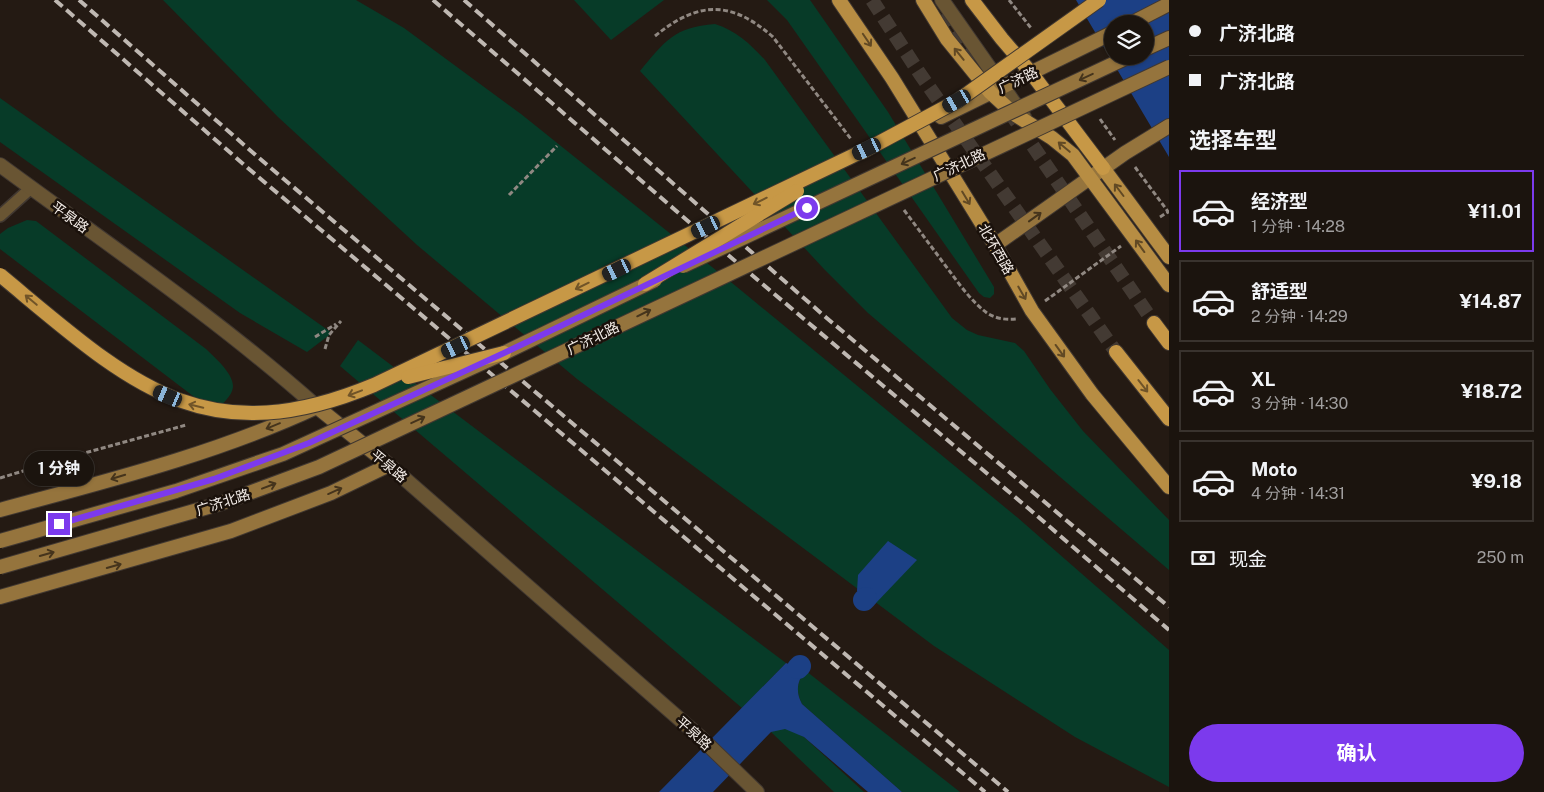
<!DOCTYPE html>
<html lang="zh">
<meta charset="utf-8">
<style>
:root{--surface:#1b140e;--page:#241d17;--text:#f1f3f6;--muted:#a09e9e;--line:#39332e;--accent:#7c3aed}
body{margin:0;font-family:"Public Sans","Noto Sans SC",sans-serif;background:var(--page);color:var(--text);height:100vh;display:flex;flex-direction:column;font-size:19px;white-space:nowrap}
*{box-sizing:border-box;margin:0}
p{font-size:16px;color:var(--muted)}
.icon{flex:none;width:28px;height:28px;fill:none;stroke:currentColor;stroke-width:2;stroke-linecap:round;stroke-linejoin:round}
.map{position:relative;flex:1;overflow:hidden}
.side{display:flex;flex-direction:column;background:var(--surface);width:375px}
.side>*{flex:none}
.guide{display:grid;align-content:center;height:110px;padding:0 20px;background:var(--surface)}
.tools{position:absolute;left:1104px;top:15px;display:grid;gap:10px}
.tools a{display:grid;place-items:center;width:50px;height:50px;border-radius:50%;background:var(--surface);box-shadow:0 1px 4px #0004,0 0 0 1px var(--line);font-size:25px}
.end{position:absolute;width:22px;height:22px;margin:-11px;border:6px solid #7c3aed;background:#fff;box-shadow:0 0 0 2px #fff}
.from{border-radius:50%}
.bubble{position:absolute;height:35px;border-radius:18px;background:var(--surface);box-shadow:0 1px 4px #0004,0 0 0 1px var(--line);font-size:16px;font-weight:700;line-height:35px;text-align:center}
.car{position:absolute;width:15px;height:30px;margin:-15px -8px;border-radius:6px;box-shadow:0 0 4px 1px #0007;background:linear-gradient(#222 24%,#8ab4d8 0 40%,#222 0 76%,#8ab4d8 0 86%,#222 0)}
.guide b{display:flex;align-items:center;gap:18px;height:48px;font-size:19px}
.guide b+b{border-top:1px solid var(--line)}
.guide i{width:12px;height:12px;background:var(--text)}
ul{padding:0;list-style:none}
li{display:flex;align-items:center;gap:15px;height:82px;margin:0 10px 8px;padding:0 10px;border:2px solid var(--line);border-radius:0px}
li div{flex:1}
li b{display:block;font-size:19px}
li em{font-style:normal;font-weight:700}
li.active{border-color:var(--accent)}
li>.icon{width:45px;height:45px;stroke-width:1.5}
h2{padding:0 20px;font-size:22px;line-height:60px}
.pay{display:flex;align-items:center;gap:12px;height:55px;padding:0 20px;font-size:19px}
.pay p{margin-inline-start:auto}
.primary-button{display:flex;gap:10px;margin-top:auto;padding:10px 20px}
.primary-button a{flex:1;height:58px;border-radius:30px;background:var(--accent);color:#fff;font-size:20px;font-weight:700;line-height:58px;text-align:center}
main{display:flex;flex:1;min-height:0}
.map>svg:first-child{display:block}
</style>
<main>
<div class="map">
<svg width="1169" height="792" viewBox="0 0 1169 792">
<rect width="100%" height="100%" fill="#241a13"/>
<g fill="#073b28">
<path d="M163 0H356L404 28 521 114 737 287 1018 518 1169 650V787L1075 737 934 646 577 379 417 245 278 117Z"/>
<path d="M574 0H664L611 40Z"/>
<path d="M767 0H810L888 112 994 287V294L990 298 984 297 979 293 787 20Z"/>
<path d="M715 24C737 31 750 44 765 60L952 318 967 330 978 335 1015 343 1024 351 1050 389 1083 431 1169 520V570L868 313 824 269 640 71C665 41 674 27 715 24Z"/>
<path d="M0 98 332 333 307 352 240 313 0 142Z"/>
<path d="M27 220 36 221 206 349C215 358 238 377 232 391 229 399 220 406 214 412L0 249V234L8 228Z"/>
<path d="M358 340 786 663 742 708 340 366Z"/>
<path d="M806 671 960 792H902L802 704C796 693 796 681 806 671Z"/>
<path d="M778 729H790L804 737 864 792H834L771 732Z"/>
</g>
<g fill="#1c4085" fill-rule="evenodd">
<path d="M1076 0H1169V157ZM1112 24H1145V56H1112Z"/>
<path d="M888 541 917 560 875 604 857 591 858 575Z"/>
<path d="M786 663 806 671C796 681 796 693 802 704L902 792H868L804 737 785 729 771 732 713 792H659Z"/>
</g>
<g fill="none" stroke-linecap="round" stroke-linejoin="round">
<g stroke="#1c4085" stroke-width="22">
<path d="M864 600 866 598"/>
<path d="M798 668 800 666"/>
</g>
<g stroke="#433a33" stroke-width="14" stroke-dasharray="14 7" stroke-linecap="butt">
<path d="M872 0 920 74 1116 352"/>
<path d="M944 13 993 87"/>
<path d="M1009 111 1154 323"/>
</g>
<defs>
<path id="service" d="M0 216 31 188"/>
<path id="minor" d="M942 0 1024 117"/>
<g id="tertiary">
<path d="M0 165C106 243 218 319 317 407"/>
<path d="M389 465 700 737 757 792"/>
</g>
<g id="secondary">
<path d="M1130 24 1169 4"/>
<path d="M1145 49 1169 38"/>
<path d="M941 117 1112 33"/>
<path d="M995 245 1125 153 1169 126"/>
<path d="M0 510C107 481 216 454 317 407L389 465 331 493 231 531 0 597"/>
</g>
<g id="primary">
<path d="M839 0 892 78 995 245 1032 311 1092 394 1169 487"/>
<path d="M923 0 947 39 990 92 1014 114 1052 138 1073 155 1169 285"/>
<path d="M1103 168 1169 257"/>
</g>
<g id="trunk">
<path d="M972 0 1002 39 1032 74 1103 168"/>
<path d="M1154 323 1169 343"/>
<path d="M1116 352 1169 419"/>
</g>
</defs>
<use href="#service" stroke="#413831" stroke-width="14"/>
<use href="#minor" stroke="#413831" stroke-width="16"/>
<use href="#tertiary" stroke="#413831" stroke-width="16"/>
<use href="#secondary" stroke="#413831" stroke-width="16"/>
<use href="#primary" stroke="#413831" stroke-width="16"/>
<use href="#trunk" stroke="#413831" stroke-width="16"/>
<g stroke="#908882" stroke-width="3" stroke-dasharray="5 2.5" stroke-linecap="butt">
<path d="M1009 0 1031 28"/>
<path d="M655 36C698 1 731 0 773 37L851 139"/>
<path d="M1100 119 1115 140"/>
<path d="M1135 167 1169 213"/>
<path d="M509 195 557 146"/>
<path d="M904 210C919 230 933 249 948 269 959 284 972 302 987 313 996 319 1007 320 1017 319"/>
<path d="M1160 217 1168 212"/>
<path d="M1045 301 1121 246"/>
<path d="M315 337 336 324"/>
<path d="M325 349 329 335 341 321"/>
<path d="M0 478 63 459 186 425"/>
</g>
<use href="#service" stroke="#695533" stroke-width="11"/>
<use href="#minor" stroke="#695533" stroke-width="14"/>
<use href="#tertiary" stroke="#695533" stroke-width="14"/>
<use href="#secondary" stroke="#95743d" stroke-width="14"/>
<use href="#primary" stroke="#b78d43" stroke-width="14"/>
<use href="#trunk" stroke="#c79846" stroke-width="14"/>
<g stroke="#bfb8b2" stroke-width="4" stroke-dasharray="10 5" stroke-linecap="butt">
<path d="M55 0 249 169 985 792"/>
<path d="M79 0 259 158 1008 792"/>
<path d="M433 0 689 222 1028 508 1169 630"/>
<path d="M464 0 822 314 1169 607"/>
</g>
<defs>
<g id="secondary-bridge">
<path d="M683 266 1130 56"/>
<path d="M0 541 176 491 283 454 504 353 655 280"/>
<path d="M0 567 222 503 319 467 1169 67"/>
</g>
<g id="trunk-bridge">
<path d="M860 153 957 101 1099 0"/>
<path d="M0 275C127 380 201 457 374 385L867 149"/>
<path d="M645 284 797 191"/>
<path d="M408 377 504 353"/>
</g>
</defs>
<use href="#secondary-bridge" stroke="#413831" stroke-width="16" stroke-linecap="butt"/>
<use href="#trunk-bridge" stroke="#413831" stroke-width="16" stroke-linecap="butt"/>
<use href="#secondary-bridge" stroke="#95743d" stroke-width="14"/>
<use href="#trunk-bridge" stroke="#c79846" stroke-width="14"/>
</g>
<defs><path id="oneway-shaft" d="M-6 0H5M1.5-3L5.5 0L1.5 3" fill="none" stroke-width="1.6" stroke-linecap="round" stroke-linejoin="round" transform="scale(1.25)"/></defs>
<g stroke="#614924">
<use href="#oneway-shaft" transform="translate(867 40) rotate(56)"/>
<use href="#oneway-shaft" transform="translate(959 54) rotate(-129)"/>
<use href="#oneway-shaft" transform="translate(1064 147) rotate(-140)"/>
<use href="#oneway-shaft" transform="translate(1119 190) rotate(-127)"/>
<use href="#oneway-shaft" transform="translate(966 198) rotate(59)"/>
<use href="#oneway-shaft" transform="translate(1140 246) rotate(-126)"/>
<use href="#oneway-shaft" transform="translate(1022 293) rotate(60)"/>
<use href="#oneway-shaft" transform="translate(1060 351) rotate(54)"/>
</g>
<g stroke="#45341c">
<use href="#oneway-shaft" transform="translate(1086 77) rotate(155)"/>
<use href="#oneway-shaft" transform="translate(908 161) rotate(155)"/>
<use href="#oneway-shaft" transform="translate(1035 217) rotate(-36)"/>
<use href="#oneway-shaft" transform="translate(644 313) rotate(-26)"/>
<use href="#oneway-shaft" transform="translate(418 420) rotate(-25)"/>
<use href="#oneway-shaft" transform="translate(273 426) rotate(158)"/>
<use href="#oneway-shaft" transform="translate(118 477) rotate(163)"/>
<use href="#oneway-shaft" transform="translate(269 486) rotate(-21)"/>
<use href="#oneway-shaft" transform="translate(335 491) rotate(-24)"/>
<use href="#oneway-shaft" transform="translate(47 554) rotate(-16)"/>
<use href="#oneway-shaft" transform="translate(114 566) rotate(-16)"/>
</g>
<g stroke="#705428">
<use href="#oneway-shaft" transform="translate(760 201) rotate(154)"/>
<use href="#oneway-shaft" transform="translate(582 286) rotate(154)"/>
<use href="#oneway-shaft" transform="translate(31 300) rotate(-140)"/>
<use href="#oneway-shaft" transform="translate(1143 386) rotate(52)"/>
<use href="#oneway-shaft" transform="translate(355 393) rotate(159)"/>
<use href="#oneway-shaft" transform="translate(196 406) rotate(-166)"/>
</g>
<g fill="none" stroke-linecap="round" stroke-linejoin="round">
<path stroke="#7c3aed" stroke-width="6" d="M59 524 214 479 309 443 504 353 807 208"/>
</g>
<g text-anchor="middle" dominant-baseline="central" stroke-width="5" stroke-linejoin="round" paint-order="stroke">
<g font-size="14" fill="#f4ede8" stroke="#1a110b">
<text transform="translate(1018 80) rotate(-25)">广济路</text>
<text transform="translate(959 165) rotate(-25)">广济北路</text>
<text transform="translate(70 217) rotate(36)">平泉路</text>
<text transform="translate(996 249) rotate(60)">北环西路</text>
<text transform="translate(593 338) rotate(-26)">广济北路</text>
<text transform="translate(389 466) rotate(40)">平泉路</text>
<text transform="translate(223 502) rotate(-18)">广济北路</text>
<text transform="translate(694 733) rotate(42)">平泉路</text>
</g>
</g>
</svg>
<div class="tools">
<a><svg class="icon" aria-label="layers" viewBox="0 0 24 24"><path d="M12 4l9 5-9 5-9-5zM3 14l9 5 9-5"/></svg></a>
</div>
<i class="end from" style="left:807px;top:208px"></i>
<i class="end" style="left:59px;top:524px"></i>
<div class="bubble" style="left:24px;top:451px;width:70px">1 分钟</div>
<i class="car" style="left:957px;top:101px;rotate:240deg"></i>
<i class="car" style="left:867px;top:149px;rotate:244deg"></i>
<i class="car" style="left:706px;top:227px;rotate:244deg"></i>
<i class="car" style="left:617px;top:270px;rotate:244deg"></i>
<i class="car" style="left:456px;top:347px;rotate:244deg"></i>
<i class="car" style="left:168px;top:396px;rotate:293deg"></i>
</div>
<section class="side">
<div class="guide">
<b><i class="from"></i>广济北路</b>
<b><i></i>广济北路</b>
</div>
<h2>选择车型</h2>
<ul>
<li class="active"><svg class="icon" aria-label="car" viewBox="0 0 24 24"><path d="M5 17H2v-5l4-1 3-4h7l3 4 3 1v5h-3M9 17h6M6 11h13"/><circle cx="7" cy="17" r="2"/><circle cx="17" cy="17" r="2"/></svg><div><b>经济型</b><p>1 分钟 · 14:28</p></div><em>¥11.01</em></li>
<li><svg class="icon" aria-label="car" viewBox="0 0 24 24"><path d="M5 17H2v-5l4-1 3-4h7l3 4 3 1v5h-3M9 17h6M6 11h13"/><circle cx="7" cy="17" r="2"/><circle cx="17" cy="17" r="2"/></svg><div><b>舒适型</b><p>2 分钟 · 14:29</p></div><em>¥14.87</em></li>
<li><svg class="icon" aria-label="car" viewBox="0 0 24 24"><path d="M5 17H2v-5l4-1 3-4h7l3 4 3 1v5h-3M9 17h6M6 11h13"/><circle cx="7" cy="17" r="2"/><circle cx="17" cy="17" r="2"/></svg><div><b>XL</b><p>3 分钟 · 14:30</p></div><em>¥18.72</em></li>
<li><svg class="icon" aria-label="car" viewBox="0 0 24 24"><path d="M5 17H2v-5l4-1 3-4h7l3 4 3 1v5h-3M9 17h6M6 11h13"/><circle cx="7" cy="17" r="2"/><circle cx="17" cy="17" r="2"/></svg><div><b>Moto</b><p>4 分钟 · 14:31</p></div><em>¥9.18</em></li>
</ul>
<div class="pay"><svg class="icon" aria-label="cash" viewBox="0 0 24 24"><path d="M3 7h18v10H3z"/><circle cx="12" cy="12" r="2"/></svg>现金<p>250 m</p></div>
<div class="primary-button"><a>确认</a></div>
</section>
</main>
